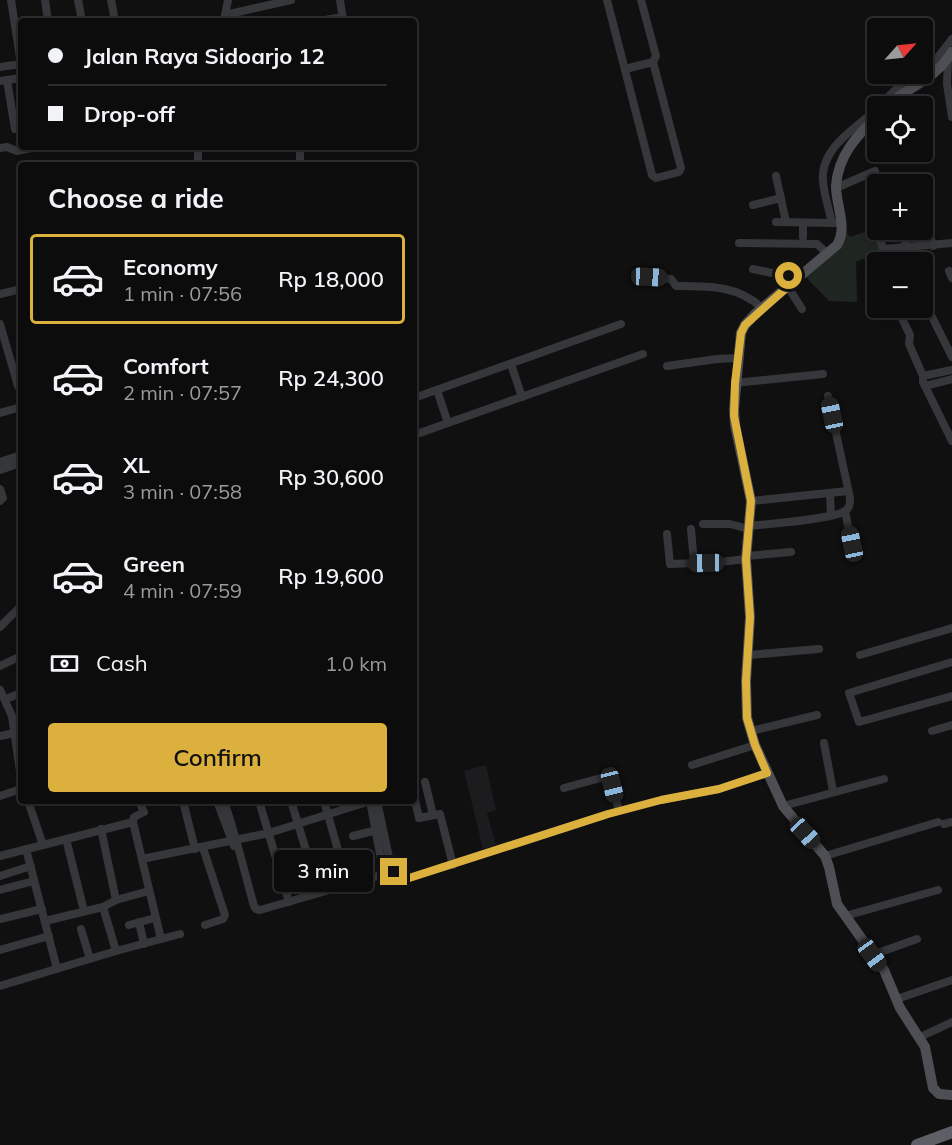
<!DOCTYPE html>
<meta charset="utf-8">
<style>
:root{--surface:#0c0c0d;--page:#1a1a1b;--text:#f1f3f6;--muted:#9a9b9d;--line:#2c2c2e;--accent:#dbb03d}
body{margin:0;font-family:Mulish,sans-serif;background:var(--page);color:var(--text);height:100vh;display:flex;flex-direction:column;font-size:22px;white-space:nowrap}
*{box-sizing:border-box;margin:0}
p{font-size:20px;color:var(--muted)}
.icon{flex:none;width:33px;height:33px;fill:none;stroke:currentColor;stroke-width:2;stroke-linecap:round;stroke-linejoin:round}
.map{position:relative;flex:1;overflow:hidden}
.panel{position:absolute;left:18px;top:162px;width:399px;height:642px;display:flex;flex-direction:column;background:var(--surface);border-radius:6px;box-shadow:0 3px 9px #0003,0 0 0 2px var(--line)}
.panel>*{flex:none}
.guide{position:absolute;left:18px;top:18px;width:399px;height:132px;border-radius:6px;box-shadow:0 3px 9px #0003,0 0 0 2px var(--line);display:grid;align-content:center;height:132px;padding:0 30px;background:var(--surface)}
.needle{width:39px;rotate:63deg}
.controls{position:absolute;left:867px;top:18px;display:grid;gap:12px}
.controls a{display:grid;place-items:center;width:66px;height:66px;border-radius:6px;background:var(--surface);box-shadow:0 3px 9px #0003,0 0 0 2px var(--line);font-size:30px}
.end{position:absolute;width:27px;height:27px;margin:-14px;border:8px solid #dbb03d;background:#111;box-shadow:0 0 0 3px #111}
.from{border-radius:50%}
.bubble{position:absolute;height:42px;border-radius:6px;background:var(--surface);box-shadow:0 3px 9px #0003,0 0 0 2px var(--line);font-size:20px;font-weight:600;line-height:42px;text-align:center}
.car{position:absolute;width:18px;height:36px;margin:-18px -9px;border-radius:8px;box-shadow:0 0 4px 2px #0007;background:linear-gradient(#222 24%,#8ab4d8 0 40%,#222 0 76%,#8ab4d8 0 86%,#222 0)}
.guide b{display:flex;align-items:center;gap:21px;height:57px;font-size:22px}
.guide b+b{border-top:2px solid var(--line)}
.guide i{width:15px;height:15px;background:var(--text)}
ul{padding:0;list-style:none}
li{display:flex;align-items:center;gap:18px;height:90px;margin:0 12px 9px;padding:0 18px;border:3px solid transparent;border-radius:6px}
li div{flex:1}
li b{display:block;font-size:22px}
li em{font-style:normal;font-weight:600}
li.active{border-color:var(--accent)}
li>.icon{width:54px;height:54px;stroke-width:1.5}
h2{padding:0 30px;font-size:27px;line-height:72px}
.pay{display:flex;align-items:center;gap:15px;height:66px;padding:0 30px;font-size:22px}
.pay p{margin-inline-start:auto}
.cta{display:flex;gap:12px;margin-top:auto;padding:12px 30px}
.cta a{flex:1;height:69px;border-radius:6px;background:var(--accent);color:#111;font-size:24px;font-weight:600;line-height:69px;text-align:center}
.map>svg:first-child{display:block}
</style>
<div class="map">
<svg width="952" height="1145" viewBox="0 0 952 1145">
<rect width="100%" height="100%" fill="#101011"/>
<path fill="#1c1c1e" d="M486 765 496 810 487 813 496 845 483 849 464 771Z"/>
<path fill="#1f2520" d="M876 228 884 259H863L856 262 857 302 829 301 803 274 846 231 850 237Z"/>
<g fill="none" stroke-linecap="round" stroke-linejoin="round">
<g stroke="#36373a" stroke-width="8">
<path d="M11 0 21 64"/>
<path d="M45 0 48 21"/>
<path d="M78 0 82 21"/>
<path d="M111 0 115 21"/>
<path d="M340 0 343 20"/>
<path d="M607 0 652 175 656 178 679 172 681 168 653 62 656 56 641 0"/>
<path d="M225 15 291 0"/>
<path d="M224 21 228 0"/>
<path d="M319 21 343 17"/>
<path d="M948 59 947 84 952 117"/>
<path d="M0 67 21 64"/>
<path d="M625 69 653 62"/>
<path d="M7 80 15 129"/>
<path d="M0 81 21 78"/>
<path d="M879 106 895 90 926 73 952 39"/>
<path d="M300 147V165"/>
<path d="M0 148 7 147 17 151 36 147"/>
<path d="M198 165V147"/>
<path d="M776 176 786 222"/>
<path d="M836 188 875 171"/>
<path d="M753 205 781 198"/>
<path d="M922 207 933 246"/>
<path d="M873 217 883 249 952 243"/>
<path d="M776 222 836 223"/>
<path d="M832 223C829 209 824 195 823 181 820 147 857 128 878 108"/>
<path d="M902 230 907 248"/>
<path d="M803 237V223"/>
<path d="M739 243 817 244 828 254"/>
<path d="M753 269 786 276 794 281"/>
<path d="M949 271 952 278"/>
<path d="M649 277 671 279 676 286C707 286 738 285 762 308"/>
<path d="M788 287 802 309"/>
<path d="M0 294 21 289"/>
<path d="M922 297 952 357"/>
<path d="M897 308 910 335 909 344 923 376V382L952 441"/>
<path d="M0 324 18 386"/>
<path d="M511 364 522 397"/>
<path d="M667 366 717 359 738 358"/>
<path d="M923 376 952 370"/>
<path d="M735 383 823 374"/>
<path d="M925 386 952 379"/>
<path d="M437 390 448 423"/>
<path d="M414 398 621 324"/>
<path d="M0 413 21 407"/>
<path d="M414 435 643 354"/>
<path d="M0 462 21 455"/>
<path d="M0 470 21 463"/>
<path d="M0 489 3 498 0 501"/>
<path d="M830 494 831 515"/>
<path d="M751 501 848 491"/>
<path d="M845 511 852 545"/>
<path d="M703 524H730L749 529"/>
<path d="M749 526C767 524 834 519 845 511 850 508 850 503 850 498L828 396"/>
<path d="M691 529 694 563"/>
<path d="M667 534 670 564 720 562 746 559"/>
<path d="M746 556 791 552"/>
<path d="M0 627 21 606"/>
<path d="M749 655 819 649"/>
<path d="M860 655 952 628"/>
<path d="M952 662 849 693 859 722 952 696"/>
<path d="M0 666 21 656"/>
<path d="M0 690 12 716 21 778"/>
<path d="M6 699 21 693"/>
<path d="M751 731 817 715"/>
<path d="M932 731 952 725"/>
<path d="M0 736 14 733"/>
<path d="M824 743 833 791"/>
<path d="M692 765 755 745"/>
<path d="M425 782 433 815"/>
<path d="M564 788 608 776 611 780 619 811"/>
<path d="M0 796 21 789"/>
<path d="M414 796 419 818 440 814 453 865"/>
<path d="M28 801 43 845"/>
<path d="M183 801 195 849"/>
<path d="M217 801 234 846"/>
<path d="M224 801C236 836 244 870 254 906L256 909 260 910 378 876 383 870 370 801"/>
<path d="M259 801 289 902"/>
<path d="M291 801 319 893"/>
<path d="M324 801 348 885"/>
<path d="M377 801 390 862 397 876 406 879 608 814 661 800 719 789 767 773"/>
<path d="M783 806 884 779"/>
<path d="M133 822 134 817 144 812 141 806 142 801"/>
<path d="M944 824 952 822"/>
<path d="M101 829 116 900"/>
<path d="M353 836 377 830"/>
<path d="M66 839 84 911"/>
<path d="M203 848 225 915 223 919 205 925"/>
<path d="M26 849 57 969"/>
<path d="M0 856 133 822 161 939"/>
<path d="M825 856 938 822"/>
<path d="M142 859 269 833 370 801"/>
<path d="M0 876 31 866"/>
<path d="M0 890 34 881"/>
<path d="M103 907 116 951"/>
<path d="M845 916 938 890"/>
<path d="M0 919 42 909"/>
<path d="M45 921 103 907 116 900 149 891"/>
<path d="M139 922 144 944"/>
<path d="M129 925 155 918"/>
<path d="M81 929 90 959"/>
<path d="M0 950 49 936"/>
<path d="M872 955 917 939"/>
<path d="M0 986 116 951 180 934"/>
<path d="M897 999 952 980"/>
<path d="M920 1037 952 1022"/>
</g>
<g stroke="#4e4f54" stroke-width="10">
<path d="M886 106C911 85 933 82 952 52"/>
<path d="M878 115C857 136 838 155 836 186 836 206 848 227 837 245L756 313 745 325 741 333 734 409 735 425 751 501 746 559 750 617 746 681 747 718 755 745 783 806 825 856 829 867 837 904 884 970 900 1008 925 1047 933 1088 939 1094 952 1095"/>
</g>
<path stroke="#5e5f66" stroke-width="12" d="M917 1145 952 1132"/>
</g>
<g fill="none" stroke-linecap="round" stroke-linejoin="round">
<path stroke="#dbb03d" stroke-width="8" d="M394 872 401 879H406L608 814 661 800 719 789 767 773 755 745 747 718 746 681 750 617 746 559 751 501 734 416 735 383 741 333 745 325 794 281 789 276"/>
</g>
</svg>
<div class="controls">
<a><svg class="needle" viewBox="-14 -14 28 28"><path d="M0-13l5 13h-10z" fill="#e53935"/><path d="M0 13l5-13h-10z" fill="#9a9b9d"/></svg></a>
<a><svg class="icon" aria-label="locate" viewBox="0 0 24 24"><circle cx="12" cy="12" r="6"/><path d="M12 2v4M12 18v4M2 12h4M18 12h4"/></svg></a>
<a>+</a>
<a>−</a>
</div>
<i class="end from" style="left:789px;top:276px"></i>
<i class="end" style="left:394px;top:872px"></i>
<div class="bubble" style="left:274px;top:850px;width:99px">3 min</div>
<i class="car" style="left:649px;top:277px;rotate:93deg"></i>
<i class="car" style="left:832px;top:415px;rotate:348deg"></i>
<i class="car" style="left:852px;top:544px;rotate:348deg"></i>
<i class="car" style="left:706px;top:563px;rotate:269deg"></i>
<i class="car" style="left:612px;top:785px;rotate:166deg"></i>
<i class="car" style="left:805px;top:833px;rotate:137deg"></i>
<i class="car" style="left:872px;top:955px;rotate:144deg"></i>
<div class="guide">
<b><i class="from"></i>Jalan Raya Sidoarjo 12</b>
<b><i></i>Drop-off</b>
</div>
<section class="panel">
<h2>Choose a ride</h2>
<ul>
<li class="active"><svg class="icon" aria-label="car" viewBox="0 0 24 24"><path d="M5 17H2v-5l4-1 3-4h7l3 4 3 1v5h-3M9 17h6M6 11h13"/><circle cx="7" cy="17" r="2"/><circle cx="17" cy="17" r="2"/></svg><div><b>Economy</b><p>1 min · 07:56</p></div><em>Rp 18,000</em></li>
<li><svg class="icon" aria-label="car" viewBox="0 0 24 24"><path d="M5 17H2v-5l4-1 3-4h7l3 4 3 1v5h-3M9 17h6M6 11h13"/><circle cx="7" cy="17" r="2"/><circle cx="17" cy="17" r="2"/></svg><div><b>Comfort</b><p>2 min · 07:57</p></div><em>Rp 24,300</em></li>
<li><svg class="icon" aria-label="car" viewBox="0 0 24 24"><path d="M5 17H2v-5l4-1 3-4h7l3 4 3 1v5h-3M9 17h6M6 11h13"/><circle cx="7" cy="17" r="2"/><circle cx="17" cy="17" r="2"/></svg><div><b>XL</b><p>3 min · 07:58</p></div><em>Rp 30,600</em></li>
<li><svg class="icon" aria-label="car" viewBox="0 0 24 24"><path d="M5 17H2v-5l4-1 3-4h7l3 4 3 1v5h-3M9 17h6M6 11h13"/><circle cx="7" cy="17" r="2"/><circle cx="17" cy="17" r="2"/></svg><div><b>Green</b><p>4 min · 07:59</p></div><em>Rp 19,600</em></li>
</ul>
<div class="pay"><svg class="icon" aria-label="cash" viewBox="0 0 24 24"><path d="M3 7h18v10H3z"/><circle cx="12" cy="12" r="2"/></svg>Cash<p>1.0 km</p></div>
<div class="cta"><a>Confirm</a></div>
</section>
</div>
